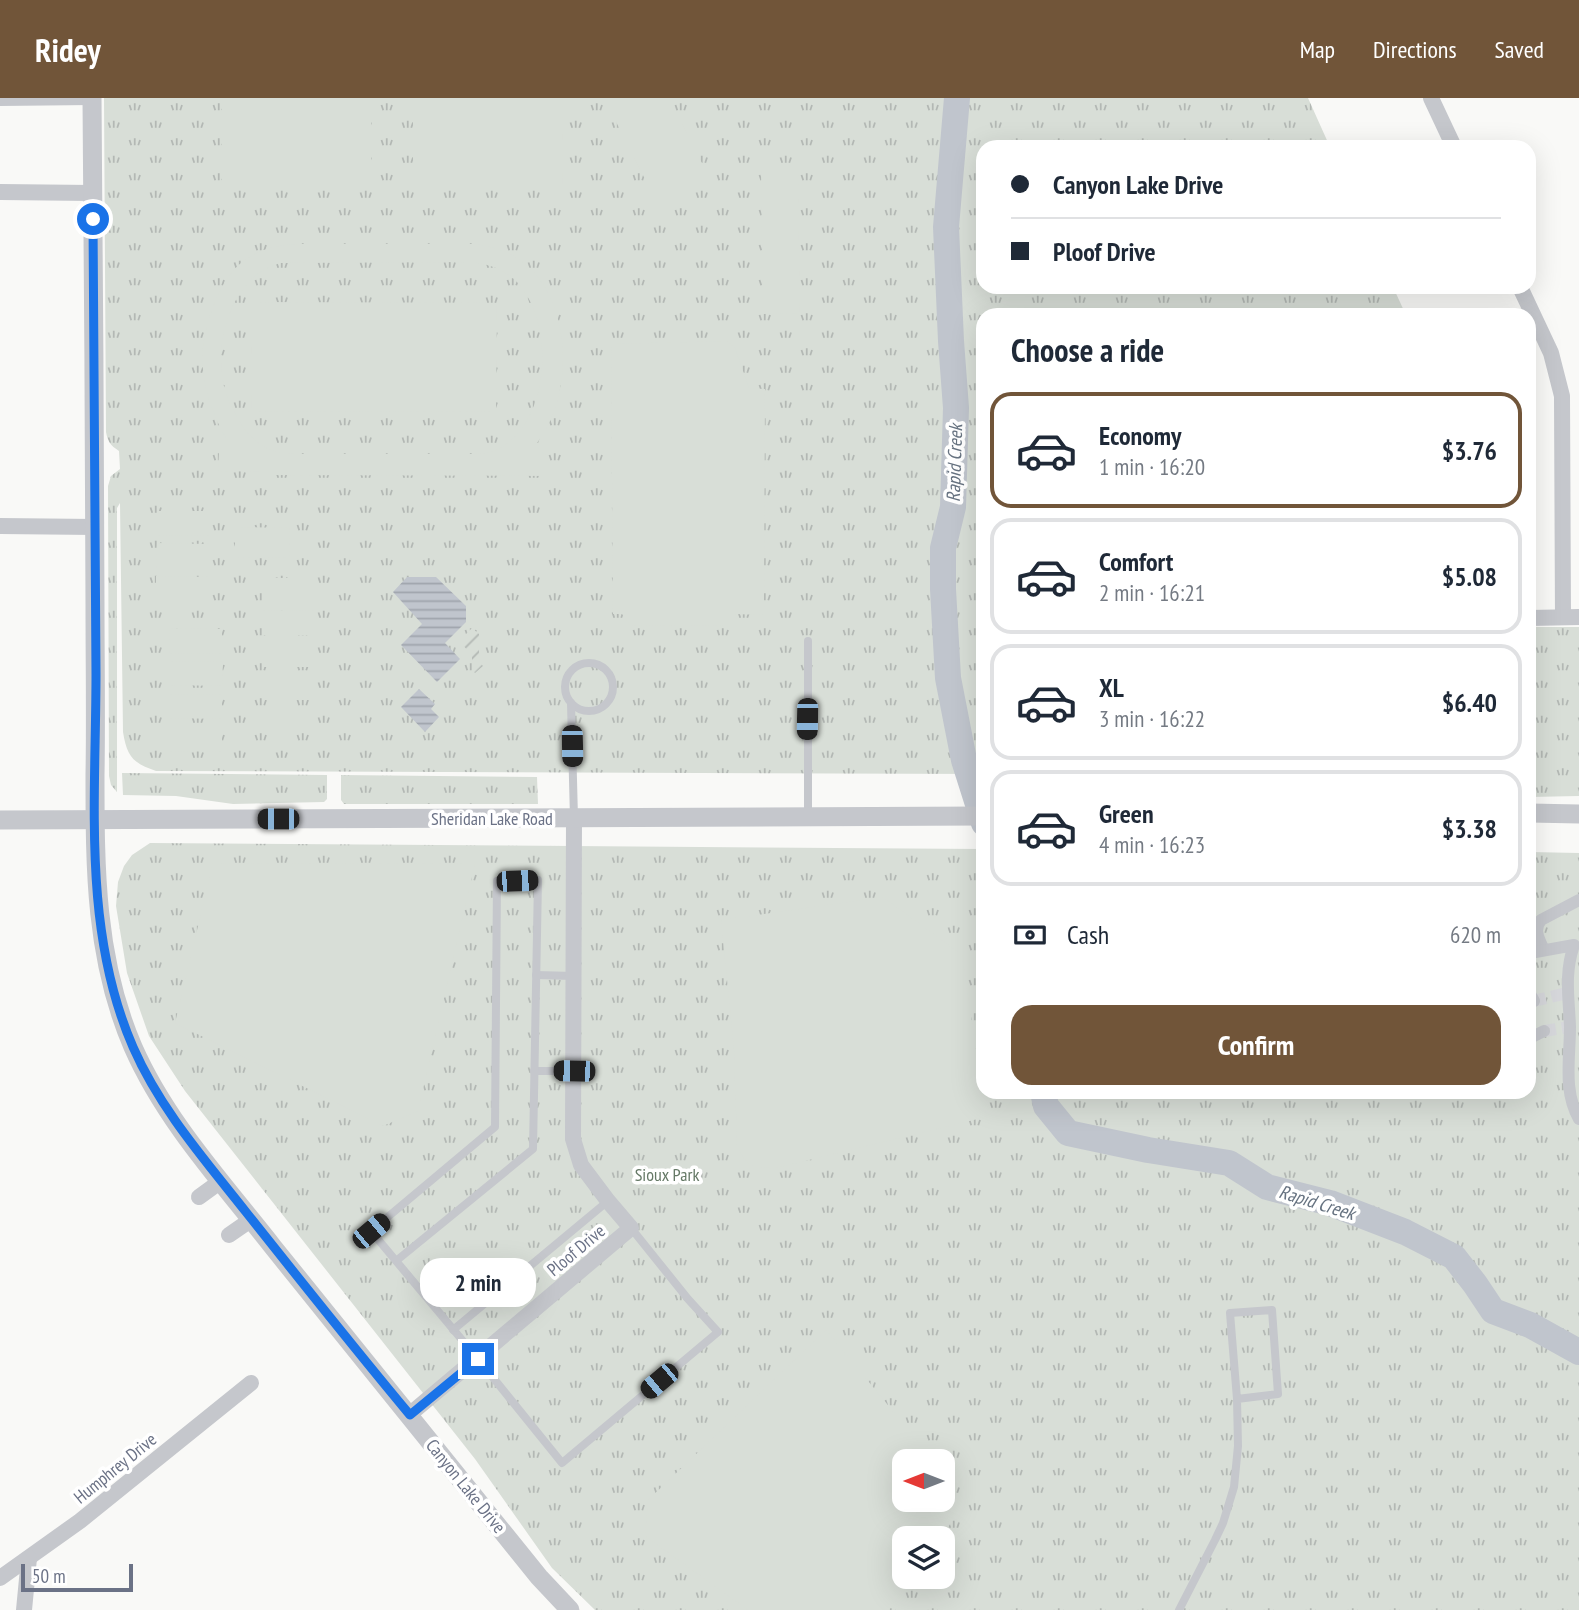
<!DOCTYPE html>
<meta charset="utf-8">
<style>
:root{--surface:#fff;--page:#f2f2f3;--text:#1f2937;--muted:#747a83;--line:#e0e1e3;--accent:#715539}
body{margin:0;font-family:"PT Sans Narrow",sans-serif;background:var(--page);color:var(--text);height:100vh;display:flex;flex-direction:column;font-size:26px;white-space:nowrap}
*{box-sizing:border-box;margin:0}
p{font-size:23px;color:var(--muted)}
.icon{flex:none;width:38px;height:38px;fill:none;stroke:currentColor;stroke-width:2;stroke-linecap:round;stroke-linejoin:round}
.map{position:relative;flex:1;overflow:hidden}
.details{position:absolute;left:976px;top:210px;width:560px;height:791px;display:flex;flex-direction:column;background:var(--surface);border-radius:21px;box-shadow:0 7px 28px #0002}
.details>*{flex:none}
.guide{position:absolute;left:976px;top:42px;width:560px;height:154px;border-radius:21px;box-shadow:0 7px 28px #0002;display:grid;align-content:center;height:154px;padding:0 35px;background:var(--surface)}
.needle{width:46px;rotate:270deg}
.buttons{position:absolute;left:892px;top:1351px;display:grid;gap:14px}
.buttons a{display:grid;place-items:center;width:63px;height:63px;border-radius:14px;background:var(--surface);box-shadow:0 7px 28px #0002;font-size:35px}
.scale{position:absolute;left:21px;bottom:18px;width:112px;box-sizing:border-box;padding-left:7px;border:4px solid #6b7286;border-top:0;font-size:19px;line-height:24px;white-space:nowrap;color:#6b7286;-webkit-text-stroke:5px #fff;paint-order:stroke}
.end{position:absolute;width:32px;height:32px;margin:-16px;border:9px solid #1a73e8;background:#fff;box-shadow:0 0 0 4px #fff}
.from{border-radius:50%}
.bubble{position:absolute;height:49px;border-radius:21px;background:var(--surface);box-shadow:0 7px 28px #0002;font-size:23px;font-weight:600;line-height:49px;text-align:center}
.car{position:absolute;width:21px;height:42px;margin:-21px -10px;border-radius:9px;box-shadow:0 0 5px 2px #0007;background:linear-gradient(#222 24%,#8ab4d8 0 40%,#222 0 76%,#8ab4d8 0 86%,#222 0)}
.guide b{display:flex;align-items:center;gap:24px;height:66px;font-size:26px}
.guide b+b{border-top:2px solid var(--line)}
.guide i{width:18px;height:18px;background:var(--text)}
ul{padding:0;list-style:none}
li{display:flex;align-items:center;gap:21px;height:116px;margin:0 14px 10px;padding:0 21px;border:4px solid var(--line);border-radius:21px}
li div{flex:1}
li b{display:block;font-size:26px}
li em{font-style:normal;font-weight:600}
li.selected{border-color:var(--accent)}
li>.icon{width:63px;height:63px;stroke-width:1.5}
h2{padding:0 35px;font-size:32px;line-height:84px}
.pay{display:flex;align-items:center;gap:18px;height:77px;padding:0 35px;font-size:26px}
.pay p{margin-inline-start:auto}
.action{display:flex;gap:14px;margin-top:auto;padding:14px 35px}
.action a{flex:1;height:80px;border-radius:21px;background:var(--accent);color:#fff;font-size:28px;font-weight:600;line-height:80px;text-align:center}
header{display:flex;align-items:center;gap:42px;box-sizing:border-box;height:98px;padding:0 35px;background:var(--accent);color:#fff}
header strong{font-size:33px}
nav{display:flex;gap:38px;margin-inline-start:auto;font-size:24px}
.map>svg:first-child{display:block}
</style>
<header>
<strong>Ridey</strong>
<nav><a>Map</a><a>Directions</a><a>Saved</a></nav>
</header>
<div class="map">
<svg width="1579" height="1512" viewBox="0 0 1579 1512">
<defs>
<pattern id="grass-tufts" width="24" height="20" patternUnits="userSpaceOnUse" patternTransform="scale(1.75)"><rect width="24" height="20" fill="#d8ded7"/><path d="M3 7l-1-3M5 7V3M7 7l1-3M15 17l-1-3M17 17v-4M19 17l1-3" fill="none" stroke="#b3b8b4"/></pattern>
<pattern id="garden-furrows" width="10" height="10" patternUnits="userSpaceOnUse" patternTransform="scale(1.75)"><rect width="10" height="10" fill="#d8ded7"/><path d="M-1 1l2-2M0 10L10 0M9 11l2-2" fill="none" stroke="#b3b8b4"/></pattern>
<pattern id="water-rules" width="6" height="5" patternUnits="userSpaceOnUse" patternTransform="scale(1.75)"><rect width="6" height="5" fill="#c0c5cd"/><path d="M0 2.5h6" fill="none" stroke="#a0a4ac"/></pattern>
</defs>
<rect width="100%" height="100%" fill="#f9f9f7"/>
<g fill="url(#grass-tufts)" fill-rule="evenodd">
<path d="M104 0H1308L1330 49H984V189H1393L1406 217H984L983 676 156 673C133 665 127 659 123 634L120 405 117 410V694L111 687 109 678 108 388 111 378 120 371 119 353C110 347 108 344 106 334Z"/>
<path d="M1530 529H1579V698L1530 699Z"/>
<path d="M122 675 327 677V701L324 704 233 706 176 698 123 697Z"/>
<path d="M341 677 537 679 538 706H344L341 702Z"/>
<path d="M150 745 983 751 984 994H1530V754L1579 755V1512H595L552 1470 475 1361 185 993 149 938 127 875 116 808 118 784 124 768 132 757ZM905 1363H943V1402H905ZM905 1440H943V1479H905Z"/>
</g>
<path fill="url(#garden-furrows)" d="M472 530 479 536V564L483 568 475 575 472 572V557L459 543Z"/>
<g fill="#d8ded7" fill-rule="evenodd">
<rect x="222" y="0" width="149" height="88"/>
<path d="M413 0H562L563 88H413Z"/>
<path d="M604 0H669L709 79 657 105Z"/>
<path d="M761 71H798L800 215 763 216Z"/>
<path d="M298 146H477C491 149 505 152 517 160 566 191 573 271 551 321 547 331 541 339 535 348L546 357V378L263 377V374L218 373 219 354 229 344C222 335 218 325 214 315 198 276 199 243 215 204 223 185 233 168 251 158 266 149 281 147 298 146ZM472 164C488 166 504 171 516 183 555 223 551 319 502 349 492 355 482 356 471 356H295C287 355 277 355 269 351 254 345 243 331 236 317 229 305 223 290 222 276 217 240 231 191 265 171 270 169 275 167 280 165Z"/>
<path d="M252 204 497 205 496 314 251 313Z"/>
<path d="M727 243 735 250 749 290 765 291 764 517 734 516 725 528 630 527 622 516H613L611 246Z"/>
<path d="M157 413H210V438L157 437Z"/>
<path d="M235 429 290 430 289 460 235 459Z"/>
<path d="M157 445 210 446V470H156Z"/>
<path d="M156 478 209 479V503H156Z"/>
<rect x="263" y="480" width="53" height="24"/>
<path d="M262 512 315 513V537H262Z"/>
<path d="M170 530 222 531V556L169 555Z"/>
<rect x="262" y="544" width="53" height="25"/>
<path d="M170 563 223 564 222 588 170 587Z"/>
<rect x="262" y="578" width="53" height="24"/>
<path d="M169 596 222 597V621L169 620Z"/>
<rect x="262" y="610" width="53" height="25"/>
<path d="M169 629H222V654L169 653Z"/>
<path d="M213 765 475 766 418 1013 383 1028 175 925Z"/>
<path d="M883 799 962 857 986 1019 780 1069C756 1070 747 1071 737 1048L734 951 721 822Z"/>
<path d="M826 1232 934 1363H905V1402H943V1375L951 1383V1425L940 1440H905V1479H913L889 1512H748L645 1438 648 1402Z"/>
</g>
<g fill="url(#water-rules)">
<path d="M407 479H436L466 508V524L445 545 460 561 437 584 401 547 422 526 393 494Z"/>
<path d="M419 591 435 606 431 611 439 619 425 634 401 609Z"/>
</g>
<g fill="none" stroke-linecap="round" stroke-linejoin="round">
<g stroke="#c0c5cd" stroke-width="26">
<path d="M957 0 946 129 951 243 956 310 953 409 943 450V491L948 580 964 662 984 725"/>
<path d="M1043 994 1046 1008 1068 1035 1148 1052 1229 1065 1267 1089 1330 1105 1405 1134 1454 1159 1475 1186 1493 1213 1530 1227 1579 1254"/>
</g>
<g stroke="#d6d7db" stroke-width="12" stroke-dasharray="12 6" stroke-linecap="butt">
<path d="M1534 903 1567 895"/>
<path d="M1544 933 1570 929"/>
</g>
<g stroke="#c5c7cc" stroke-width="8">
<path d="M0 4 92 3"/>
<circle cx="589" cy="589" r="24"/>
<path d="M571 605 574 720"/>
<path d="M808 719V543"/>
<path d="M536 877 574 878"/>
<path d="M534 973H573"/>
<path d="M396 1163 533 1051 538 782 497 783 495 1029 371 1133 478 1261 562 1365 718 1234 688 1201 631 1130"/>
<path d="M453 1232 608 1103"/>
<path d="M1179 1512 1215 1442 1223 1425 1234 1389 1238 1348 1237 1301 1230 1215 1272 1212 1278 1296 1237 1301"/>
</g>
<g stroke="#c5c7cc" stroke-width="12">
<path d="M1544 852C1539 841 1533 832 1541 822L1579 802"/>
<path d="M1530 855 1574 847C1564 876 1569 900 1570 929 1570 960 1563 993 1579 1021"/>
<path d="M1530 896 1534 903"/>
<path d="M1530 940 1544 933"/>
</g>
<g stroke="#c5c7cc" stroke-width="16">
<path d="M1431 0 1454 49"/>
<path d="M0 94 92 95"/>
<path d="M1520 189 1551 255 1562 298 1563 519"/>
<path d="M0 428 95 429"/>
<path d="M1530 520 1579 519"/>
<path d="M199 1099 221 1083"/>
<path d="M229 1137 252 1121"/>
<path d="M409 1317 631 1130 608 1103 581 1067 573 1041 574 720"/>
<path d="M0 1480 80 1423 251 1285"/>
<path d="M24 1512 29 1460"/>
</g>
<g stroke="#c5c7cc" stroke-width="19">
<path d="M92 0C93 169 95 337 95 506 95 563 96 620 95 677 95 771 95 861 133 949 166 1024 223 1085 273 1149 361 1259 451 1369 539 1479L570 1512"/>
<path d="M1530 715 1579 716"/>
<path d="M0 722 984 718"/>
</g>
</g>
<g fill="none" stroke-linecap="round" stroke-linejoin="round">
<path stroke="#1a73e8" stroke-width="9" d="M93 121C95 273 95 425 96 576 96 701 82 832 133 949 160 1011 205 1062 246 1114 300 1182 354 1250 410 1317L478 1261"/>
</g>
<g text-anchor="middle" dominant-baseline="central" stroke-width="7" stroke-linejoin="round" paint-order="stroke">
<g font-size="18" fill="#6b7286" stroke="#fff">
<text x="492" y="720">Sheridan Lake Road</text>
<text transform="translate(576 1152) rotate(-40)">Ploof Drive</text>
<text transform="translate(115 1370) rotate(-39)">Humphrey Drive</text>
<text transform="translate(466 1388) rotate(51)">Canyon Lake Drive</text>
</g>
<g font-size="18" fill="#657966" stroke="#fff">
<text x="667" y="1076">Sioux Park</text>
</g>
<g font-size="19" font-style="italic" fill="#677381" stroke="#fff">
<text transform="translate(954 365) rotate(-88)">Rapid Creek</text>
<text transform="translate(1317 1104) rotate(17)">Rapid Creek</text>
</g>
</g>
</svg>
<div class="buttons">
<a><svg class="needle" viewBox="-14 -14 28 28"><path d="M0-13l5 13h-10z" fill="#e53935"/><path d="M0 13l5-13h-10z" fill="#747a83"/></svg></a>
<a><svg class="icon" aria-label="layers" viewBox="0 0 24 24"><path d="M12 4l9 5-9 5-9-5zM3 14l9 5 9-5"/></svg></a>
</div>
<div class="scale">50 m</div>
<i class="end from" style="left:93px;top:121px"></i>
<i class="end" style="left:478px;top:1261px"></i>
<div class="bubble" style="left:420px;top:1160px;width:116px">2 min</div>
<i class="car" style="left:807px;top:621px;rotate:181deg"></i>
<i class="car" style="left:572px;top:648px;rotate:179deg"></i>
<i class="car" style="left:278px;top:721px;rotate:270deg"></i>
<i class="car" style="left:517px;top:783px;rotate:88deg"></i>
<i class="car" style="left:574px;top:973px;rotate:271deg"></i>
<i class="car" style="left:371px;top:1133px;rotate:50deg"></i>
<i class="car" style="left:659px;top:1283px;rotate:230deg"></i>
<div class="guide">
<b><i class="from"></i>Canyon Lake Drive</b>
<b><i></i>Ploof Drive</b>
</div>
<section class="details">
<h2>Choose a ride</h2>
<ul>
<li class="selected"><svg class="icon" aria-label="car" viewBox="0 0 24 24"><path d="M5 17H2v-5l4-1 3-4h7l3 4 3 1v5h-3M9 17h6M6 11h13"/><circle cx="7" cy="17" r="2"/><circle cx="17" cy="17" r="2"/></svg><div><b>Economy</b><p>1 min · 16:20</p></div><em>$3.76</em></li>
<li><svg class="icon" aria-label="car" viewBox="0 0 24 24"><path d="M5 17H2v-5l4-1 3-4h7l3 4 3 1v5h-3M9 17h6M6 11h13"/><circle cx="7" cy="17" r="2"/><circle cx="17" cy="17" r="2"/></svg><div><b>Comfort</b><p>2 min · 16:21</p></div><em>$5.08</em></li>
<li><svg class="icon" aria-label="car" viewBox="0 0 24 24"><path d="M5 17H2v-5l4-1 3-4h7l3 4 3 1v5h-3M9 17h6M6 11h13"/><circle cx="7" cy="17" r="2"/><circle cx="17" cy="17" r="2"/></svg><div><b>XL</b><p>3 min · 16:22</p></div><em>$6.40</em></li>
<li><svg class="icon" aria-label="car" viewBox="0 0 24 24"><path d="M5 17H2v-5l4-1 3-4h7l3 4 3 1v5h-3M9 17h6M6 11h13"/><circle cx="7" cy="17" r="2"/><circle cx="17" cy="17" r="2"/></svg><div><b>Green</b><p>4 min · 16:23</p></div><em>$3.38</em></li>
</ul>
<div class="pay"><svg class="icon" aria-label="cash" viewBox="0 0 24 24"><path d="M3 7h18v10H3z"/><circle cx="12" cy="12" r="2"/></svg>Cash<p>620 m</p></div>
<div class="action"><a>Confirm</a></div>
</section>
</div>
